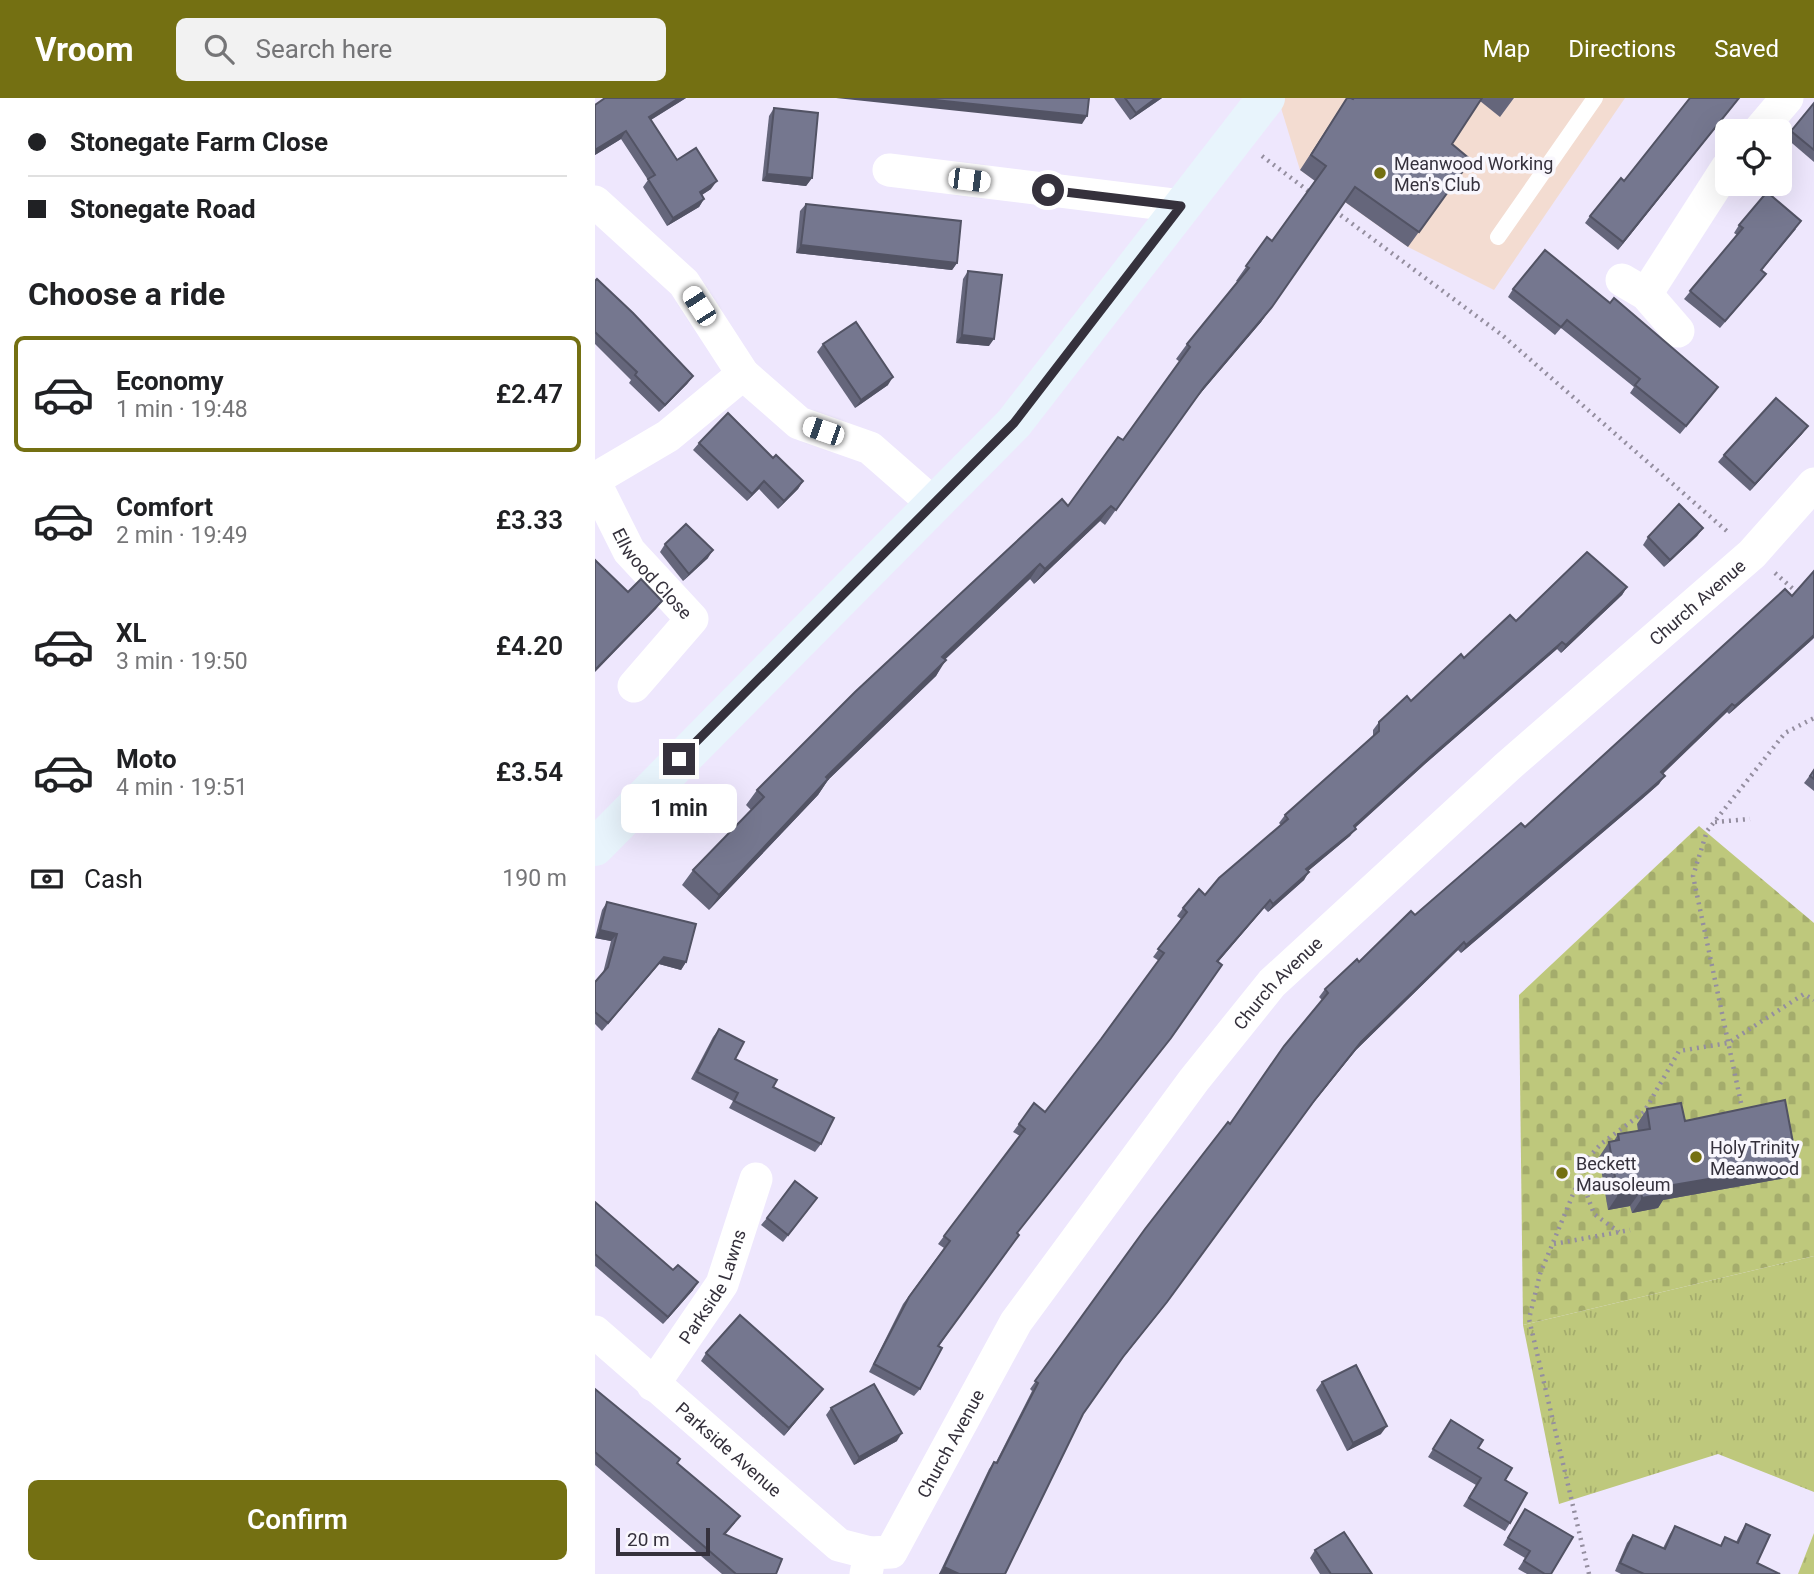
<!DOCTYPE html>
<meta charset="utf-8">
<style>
:root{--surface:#fff;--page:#f2f2f2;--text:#202124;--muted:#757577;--line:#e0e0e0;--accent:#747012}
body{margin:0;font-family:Roboto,sans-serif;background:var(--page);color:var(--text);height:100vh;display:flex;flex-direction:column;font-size:26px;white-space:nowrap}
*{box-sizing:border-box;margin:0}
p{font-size:23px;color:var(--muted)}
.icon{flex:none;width:38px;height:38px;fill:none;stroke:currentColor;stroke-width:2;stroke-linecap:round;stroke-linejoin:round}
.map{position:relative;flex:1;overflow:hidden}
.drawer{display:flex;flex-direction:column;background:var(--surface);width:595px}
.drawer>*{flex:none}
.hud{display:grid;align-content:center;height:154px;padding:0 28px;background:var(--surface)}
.fabs{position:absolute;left:1120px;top:21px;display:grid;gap:14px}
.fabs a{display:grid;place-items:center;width:77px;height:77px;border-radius:10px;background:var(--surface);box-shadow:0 7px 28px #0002;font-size:35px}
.scale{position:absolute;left:21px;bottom:18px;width:94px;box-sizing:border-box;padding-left:7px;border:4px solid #35313c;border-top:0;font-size:19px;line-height:24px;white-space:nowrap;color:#35313c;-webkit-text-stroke:5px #f9f7fd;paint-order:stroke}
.end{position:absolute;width:32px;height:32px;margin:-16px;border:9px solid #35313c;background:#fff;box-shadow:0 0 0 4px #fff}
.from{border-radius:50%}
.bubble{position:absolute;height:49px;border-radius:10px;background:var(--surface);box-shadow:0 7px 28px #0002;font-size:23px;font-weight:600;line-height:49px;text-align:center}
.car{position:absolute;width:21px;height:42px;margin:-21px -10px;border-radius:9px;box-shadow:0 0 5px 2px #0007;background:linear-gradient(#fff 24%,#345 0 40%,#fff 0 76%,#345 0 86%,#fff 0)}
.hud b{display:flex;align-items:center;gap:24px;height:66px;font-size:26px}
.hud b+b{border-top:2px solid var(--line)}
.hud i{width:18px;height:18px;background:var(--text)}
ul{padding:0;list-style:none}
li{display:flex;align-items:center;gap:21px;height:116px;margin:0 14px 10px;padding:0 14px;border:4px solid transparent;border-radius:10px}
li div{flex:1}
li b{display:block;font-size:26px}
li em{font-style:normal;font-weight:600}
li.current{border-color:var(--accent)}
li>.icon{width:63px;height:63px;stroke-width:1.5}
h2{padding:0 28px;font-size:32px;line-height:84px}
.pay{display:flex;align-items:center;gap:18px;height:77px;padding:0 28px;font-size:26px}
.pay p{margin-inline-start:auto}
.action{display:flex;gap:14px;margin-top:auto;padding:14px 28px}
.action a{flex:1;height:80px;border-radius:10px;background:var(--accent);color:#fff;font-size:28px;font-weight:600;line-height:80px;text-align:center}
header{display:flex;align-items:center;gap:42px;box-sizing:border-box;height:98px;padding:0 35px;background:var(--accent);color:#fff}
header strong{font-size:33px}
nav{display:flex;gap:38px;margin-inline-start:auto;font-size:24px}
.search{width:490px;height:63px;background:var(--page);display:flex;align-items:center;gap:18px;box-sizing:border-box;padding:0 24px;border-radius:10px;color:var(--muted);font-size:26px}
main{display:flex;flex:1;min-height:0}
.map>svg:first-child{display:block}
</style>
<header>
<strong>Vroom</strong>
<div class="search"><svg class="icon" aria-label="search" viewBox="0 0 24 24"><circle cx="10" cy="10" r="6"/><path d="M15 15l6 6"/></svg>Search here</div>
<nav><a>Map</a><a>Directions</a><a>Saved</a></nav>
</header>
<main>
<section class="drawer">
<div class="hud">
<b><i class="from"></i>Stonegate Farm Close</b>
<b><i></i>Stonegate Road</b>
</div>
<h2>Choose a ride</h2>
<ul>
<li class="current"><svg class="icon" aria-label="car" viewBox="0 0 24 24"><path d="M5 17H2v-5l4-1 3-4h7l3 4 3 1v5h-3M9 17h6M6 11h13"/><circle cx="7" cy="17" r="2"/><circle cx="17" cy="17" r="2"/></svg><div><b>Economy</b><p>1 min · 19:48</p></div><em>£2.47</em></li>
<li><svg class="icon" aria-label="car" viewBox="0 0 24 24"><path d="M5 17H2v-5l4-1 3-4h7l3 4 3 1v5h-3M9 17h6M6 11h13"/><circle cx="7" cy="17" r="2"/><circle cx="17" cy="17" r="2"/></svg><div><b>Comfort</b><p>2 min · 19:49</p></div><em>£3.33</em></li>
<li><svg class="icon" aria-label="car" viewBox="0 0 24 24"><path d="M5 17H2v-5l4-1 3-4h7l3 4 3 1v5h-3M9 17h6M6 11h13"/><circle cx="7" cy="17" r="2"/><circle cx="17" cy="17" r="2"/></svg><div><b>XL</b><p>3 min · 19:50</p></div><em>£4.20</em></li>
<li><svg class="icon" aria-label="car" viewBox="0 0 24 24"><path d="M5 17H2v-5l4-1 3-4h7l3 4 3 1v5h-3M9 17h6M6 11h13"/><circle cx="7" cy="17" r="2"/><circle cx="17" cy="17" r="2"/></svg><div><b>Moto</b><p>4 min · 19:51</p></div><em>£3.54</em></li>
</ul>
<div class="pay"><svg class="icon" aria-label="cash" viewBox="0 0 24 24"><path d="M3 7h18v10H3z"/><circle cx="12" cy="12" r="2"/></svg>Cash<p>190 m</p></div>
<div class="action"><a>Confirm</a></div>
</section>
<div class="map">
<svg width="1219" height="1476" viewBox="0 0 1219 1476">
<defs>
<pattern id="grass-tufts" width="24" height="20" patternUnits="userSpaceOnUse" patternTransform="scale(1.75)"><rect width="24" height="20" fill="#bec87c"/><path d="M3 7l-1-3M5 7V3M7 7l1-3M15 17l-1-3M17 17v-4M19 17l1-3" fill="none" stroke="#a4ac6c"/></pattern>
<pattern id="cemetery-stones" width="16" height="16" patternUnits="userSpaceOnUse" patternTransform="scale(1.75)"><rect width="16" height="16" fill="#bec87c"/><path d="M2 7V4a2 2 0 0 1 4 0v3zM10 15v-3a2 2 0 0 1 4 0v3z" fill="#a4ac6c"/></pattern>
</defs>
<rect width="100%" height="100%" fill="#eee7fd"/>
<path fill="#f3dcd1" d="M683 0H1030L899 192 813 149 705 72Z"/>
<g fill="url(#grass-tufts)">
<path d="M1219 1158V1394L1123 1356 964 1406 928 1227Z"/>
<path d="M1219 1435V1476H1203Z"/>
</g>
<path fill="url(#cemetery-stones)" d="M1104 728 1219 825V1158L928 1227 924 897Z"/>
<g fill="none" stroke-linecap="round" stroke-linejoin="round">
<g stroke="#948e9f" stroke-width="4.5" stroke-dasharray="2 5" stroke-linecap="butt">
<path d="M667 58 716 95"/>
<path d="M740 113 907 237 1134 435"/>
<path d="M1180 475 1205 497"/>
<path d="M1120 724 1155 721"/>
<path d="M1146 1005 1098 778 1112 733 1190 635 1219 620"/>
<path d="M985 1078 999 1116 1024 1134"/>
<path d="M959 1146 1035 1132"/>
<path d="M994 1476 934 1221 945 1176 993 1060 1006 1046 1049 1014 1084 953 1133 945 1209 896 1219 902"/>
</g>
<path stroke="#fff" stroke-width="16" d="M903 139 1000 0"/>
<g stroke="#fff" stroke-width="33">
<path d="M1164 33 1192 0"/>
<path d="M294 72 586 108"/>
<path d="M0 104 89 185 148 276 204 325 275 350 340 407"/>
<path d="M1027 182 1051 196 1083 233"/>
<path d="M1051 196 1132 70"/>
<path d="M0 381 73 338 148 276"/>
<path id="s1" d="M0 385 34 453 97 521 39 588"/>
<path id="s2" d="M0 1234 244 1447 275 1455"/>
<path id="s3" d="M58 1287 127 1186 161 1081"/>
<path id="s4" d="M271 1476 275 1455 296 1454 421 1224 599 982 677 885 912 669 1157 456 1219 386"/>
</g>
<path stroke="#e8f4fc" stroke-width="38" d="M0 749 419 325 671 0"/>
</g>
<g fill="#65667b">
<path d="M91 0 56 22 82 62 116 91 107 97 109 101 104 109 72 128 48 89 53 82 26 41 0 57V7Z"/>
<path d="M519 0H567L535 22Z"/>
<path d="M752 0 758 1V0H919L905 19 885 3 857 46 876 62 813 149 750 104 666 224 598 304 510 427 505 423 439 486 435 481 350 561 341 578 233 682 223 697 114 812 87 787 98 772 156 712 151 707 162 692 473 408 528 342 585 264 581 261 592 246 643 184 641 183 672 139 677 143 720 83 705 72Z"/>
<path d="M1095 0H1144L1023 152 990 125 995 118 1029 83Z"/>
<path d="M1219 5V64L1191 40Z"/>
<path d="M179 10 217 80 211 88 167 83 174 18Z"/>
<path d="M211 106 362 165 357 172 201 155 205 113Z"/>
<path d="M1144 127 1201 131 1167 172 1165 183 1125 230 1089 201 1142 137 1139 135Z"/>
<path d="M373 173 394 248 361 245 368 181Z"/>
<path d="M0 183 98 278 92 286 64 314 34 285 36 282 0 246Z"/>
<path d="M918 191 1118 296 1085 336 1035 295 1039 289 966 230 960 237 913 199Z"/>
<path d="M228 246 293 287 260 310 222 254Z"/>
<path d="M1207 336 1155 393 1123 364 1129 357Z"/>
<path d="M104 345 178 360 208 383 203 391 183 411 164 391 152 403 98 352Z"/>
<path d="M1108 430 1102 438 1069 469 1048 447 1053 439Z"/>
<path d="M70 446 113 460 88 483 65 454Z"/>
<path d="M1032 489 1027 497 966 555 962 551 830 666 760 730 755 738 713 773 709 782 673 814 669 810 623 864 570 947 422 1135 344 1248 325 1291 319 1298 274 1274 308 1206 349 1150 343 1146 425 1038 418 1034 424 1026 450 1014 506 941 564 863 558 859 586 821 582 818 588 810 610 797 686 727 684 725 690 717 778 638V632L784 624 816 603 869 560 921 523Z"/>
<path d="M1219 540 1134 616 1132 614 1068 676 1064 686 1047 701 866 855 863 852 761 952 714 1010 566 1212 523 1266 488 1316 410 1476H344L394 1371 399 1364H401L437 1293 435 1291 550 1131 635 1026 727 902 724 899 730 891 930 729Z"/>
<path d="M1219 672V693L1209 685Z"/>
<path d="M12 804 91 864 86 872 64 866 7 933 0 926V884L8 875 16 843 0 840 7 812Z"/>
<path d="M124 931 140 961 178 989 226 1046 220 1054 134 1010 138 1003 96 981 118 939Z"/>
<path d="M1052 1011 1090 1023 1202 1066 1191 1080 1068 1102 1063 1110 1037 1115 1035 1108 1013 1112 1004 1059 1014 1044 1019 1043 1023 1036 1043 1033 1042 1026Z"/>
<path d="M222 1100 188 1144 166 1127 172 1120Z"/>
<path d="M0 1104 98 1192 68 1226 0 1168Z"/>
<path d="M111 1255 228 1291 189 1338 106 1263Z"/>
<path d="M727 1284 786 1336 752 1353 721 1292Z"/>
<path d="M0 1291 82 1365 140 1425 130 1437 181 1476H127L0 1367Z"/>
<path d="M236 1310 302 1343 259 1367 231 1317Z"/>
<path d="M856 1322 883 1350 910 1382 915 1425 910 1433 868 1408 881 1387 833 1359Z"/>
<path d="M930 1411 956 1476H932L923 1471 930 1460 908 1447Z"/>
<path d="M1151 1426 1162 1465 1185 1476H1026L1020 1473 1032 1445 1038 1437 1068 1450 1075 1436 1080 1428 1125 1448 1130 1439 1141 1444 1146 1434Z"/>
<path d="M720 1452 777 1476H725L715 1460Z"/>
</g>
<g fill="#525364">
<path d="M84 0H91L49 26 54 19Z"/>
<path d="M241 0H321L492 18 487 26Z"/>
<path d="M561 0H567L535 22 541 15Z"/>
<path d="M1144 0 1023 152 1028 144Z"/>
<path d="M31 33 26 41 0 57V52Z"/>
<path d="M172 76 217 80 211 88 167 83Z"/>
<path d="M122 83 116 91 100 101 105 94Z"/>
<path d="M109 101 104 109 72 128 78 120Z"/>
<path d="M206 147 362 165 357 172 201 155Z"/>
<path d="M677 209 666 224 598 304 510 427 609 289Z"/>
<path d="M367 237 399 241 394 248 361 245Z"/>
<path d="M98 278 92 286 64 314 70 307Z"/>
<path d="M298 279 293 287 260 310 266 302Z"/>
<path d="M1213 328 1207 336 1155 393 1160 386Z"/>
<path d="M169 383 164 391 152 403 157 396Z"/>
<path d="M208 383 203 391 183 411 189 403Z"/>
<path d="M516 408 505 423 439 486 450 471Z"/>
<path d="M1108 430 1102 438 1069 469 1075 462Z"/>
<path d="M118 452 113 460 88 483 94 476Z"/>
<path d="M445 466 435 481 337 574 347 559Z"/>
<path d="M1032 489 1027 497 966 555 971 547Z"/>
<path d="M67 503 61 511 0 574V572Z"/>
<path d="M1219 537V540L1134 616 1140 608Z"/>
<path d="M967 544 962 551 830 666 753 736 759 728 836 658Z"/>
<path d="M351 562 341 578 233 682 223 697 114 812 124 797 231 679Z"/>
<path d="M1137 606 1132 614 1061 682 1066 674Z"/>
<path d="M1070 678 1064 686 1047 701 866 855 871 847Z"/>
<path d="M761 731 755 738 706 779 711 771Z"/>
<path d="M714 774 709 782 673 814 678 806Z"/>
<path d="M675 802 669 810 617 871 622 863Z"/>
<path d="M5 832 22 836 16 843 0 840Z"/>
<path d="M869 844 863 852 761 952 714 1010 566 1212 522 1266 719 1003 766 944Z"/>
<path d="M69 859 91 864 86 872 64 866 7 933Z"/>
<path d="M1202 1066 1191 1080 1068 1102 1063 1110 1037 1115 1047 1100 1072 1088Z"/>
<path d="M1046 1093 1035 1108 1013 1112 1023 1097Z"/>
<path d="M103 1184 98 1192 68 1226 73 1219Z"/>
<path d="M228 1291 222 1299 189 1338 194 1330Z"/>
<path d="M792 1328 786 1336 752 1353 758 1345Z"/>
<path d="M307 1335 302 1343 259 1367 264 1359Z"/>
<path d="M349 1469 364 1476H344Z"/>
</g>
<g fill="#75778f" stroke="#525364" stroke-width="2">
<path d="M10 0H84L54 19 82 62 101 50 122 83 105 94 109 101 78 120 53 81 60 77 31 33 0 52V7Z"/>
<path d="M321 0H494L492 18Z"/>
<path d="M530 0H561L541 15Z"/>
<path d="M752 0H756L758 1 759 0H887L857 46 876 62 824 134 760 89 677 209 609 289 521 412 516 408 450 471 445 466 347 559 351 562 231 679 233 681 124 797 98 772 169 699 162 692 260 594 467 401 473 408 523 339 528 342 595 249 592 246 654 170 651 168 672 139 677 143 731 68 716 57Z"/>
<path d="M1095 0H1144L1028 144 995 118 1026 80 1029 83Z"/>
<path d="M1219 5V52L1196 33Z"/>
<path d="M179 10 223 15 217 80 172 76Z"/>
<path d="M1172 94 1206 123 1166 172 1171 176 1130 223 1095 193 1148 130 1144 127Z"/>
<path d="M211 106 366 123 362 165 206 147Z"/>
<path d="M950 152 1015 205 1019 200 1123 289 1091 328 1040 287 1045 281 972 222 966 229 918 191Z"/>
<path d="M373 173 407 177 399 241 367 237Z"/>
<path d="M2 181 38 215 98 278 70 307 40 277 42 274 0 234V183Z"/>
<path d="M261 224 298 279 266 302 228 246Z"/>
<path d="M1181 300 1213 328 1160 386 1129 357Z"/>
<path d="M133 315 178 360 181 357 208 383 189 403 169 383 157 396 104 345Z"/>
<path d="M1084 406 1108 430 1075 462 1053 439Z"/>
<path d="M91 426 118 452 94 476 70 446Z"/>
<path d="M992 454 1032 489 971 547 967 544 836 658 759 728 761 731 711 771 714 774 678 806 675 802 622 863 627 867 576 940 422 1135 424 1137 343 1248 347 1250 325 1291 279 1266 314 1199 355 1143 349 1138 430 1031 424 1026 439 1005 450 1014 506 941 569 855 563 851 592 814 588 810 604 791 610 797 624 780 693 721 690 717 784 633V624L812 598 816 603 866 556 869 560 915 517 921 523Z"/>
<path d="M0 462 33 494 46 481 67 503 0 572Z"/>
<path d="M1219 473V537L1140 608 1137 606 1066 674 1070 678 1053 693 871 847 869 844 766 944 719 1003 572 1204 528 1259 488 1316 410 1476H364L349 1469 399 1364 402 1365 443 1285 440 1283 550 1131 633 1024 635 1026 689 948 733 895 730 891 762 861 764 864 816 813 820 817 926 725 930 729 1190 491 1197 498Z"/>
<path d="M1219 672V681L1215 678Z"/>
<path d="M12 804 101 826 91 864 69 859 13 925 0 914V884L13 869 22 836 5 832Z"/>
<path d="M124 931 149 944 140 961 182 982 178 989 239 1020 226 1046 139 1003 143 995 102 974Z"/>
<path d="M1190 1002 1202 1066 1072 1088 1073 1095 1047 1100 1046 1093 1023 1097 1014 1044 1024 1042 1023 1036 1055 1031 1052 1011 1086 1005 1090 1023Z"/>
<path d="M200 1083 222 1100 193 1137 172 1120Z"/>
<path d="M0 1104 78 1172 83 1167 103 1184 73 1219 0 1156Z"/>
<path d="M145 1217 228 1291 194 1330 111 1255Z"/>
<path d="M761 1267 792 1328 758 1345 727 1284Z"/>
<path d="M279 1286 307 1335 264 1359 236 1310Z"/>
<path d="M0 1291 85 1361 82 1365 145 1418 129 1436 187 1461 181 1476H141L0 1354Z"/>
<path d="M856 1322 888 1342 883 1350 917 1370 910 1382 932 1395 915 1425 874 1400 886 1380 838 1351Z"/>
<path d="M930 1411 978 1439 956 1476H950L929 1463 935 1453 913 1440Z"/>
<path d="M1151 1426 1175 1437 1162 1465 1185 1476H1049L1025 1465 1038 1437 1070 1451 1080 1428 1126 1448 1130 1439 1143 1445Z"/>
<path d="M749 1434 777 1476H736L720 1452Z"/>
</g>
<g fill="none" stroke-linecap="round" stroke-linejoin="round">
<path stroke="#35313c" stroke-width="9" d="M84 661 419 325 586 108 453 92"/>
</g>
<g fill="#747012" stroke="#f9f7fd" stroke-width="2.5">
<circle cx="785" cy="75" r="7"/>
<circle cx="1101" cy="1059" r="7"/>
<circle cx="967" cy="1075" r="7"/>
</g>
<g text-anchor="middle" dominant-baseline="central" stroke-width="7" stroke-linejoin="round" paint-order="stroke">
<g font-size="18" fill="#35313c" stroke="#f9f7fd" text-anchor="start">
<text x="799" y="65">Meanwood Working<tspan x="799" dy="21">Men's Club</tspan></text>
<text x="1115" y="1049">Holy Trinity<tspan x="1115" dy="21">Meanwood</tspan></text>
<text x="981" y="1065">Beckett<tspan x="981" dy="21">Mausoleum</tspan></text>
</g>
<g font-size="18" fill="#35313c" stroke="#f9f7fd">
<text stroke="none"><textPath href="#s1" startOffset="108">Ellwood Close</textPath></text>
<text stroke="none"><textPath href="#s4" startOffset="1300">Church Avenue</textPath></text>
<text stroke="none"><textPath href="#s4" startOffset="733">Church Avenue</textPath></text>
<text stroke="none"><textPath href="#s3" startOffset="116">Parkside Lawns</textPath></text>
<text stroke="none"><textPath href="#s4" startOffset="166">Church Avenue</textPath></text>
<text stroke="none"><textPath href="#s2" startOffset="178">Parkside Avenue</textPath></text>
</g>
</g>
</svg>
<div class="fabs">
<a><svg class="icon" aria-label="locate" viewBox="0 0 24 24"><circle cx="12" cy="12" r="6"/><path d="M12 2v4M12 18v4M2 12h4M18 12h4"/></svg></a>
</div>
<div class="scale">20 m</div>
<i class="end from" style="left:453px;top:92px"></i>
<i class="end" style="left:84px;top:661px"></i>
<div class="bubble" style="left:26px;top:686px;width:116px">1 min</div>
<i class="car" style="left:374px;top:82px;rotate:97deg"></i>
<i class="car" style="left:104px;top:208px;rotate:327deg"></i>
<i class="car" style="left:228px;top:333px;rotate:289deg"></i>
</div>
</main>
